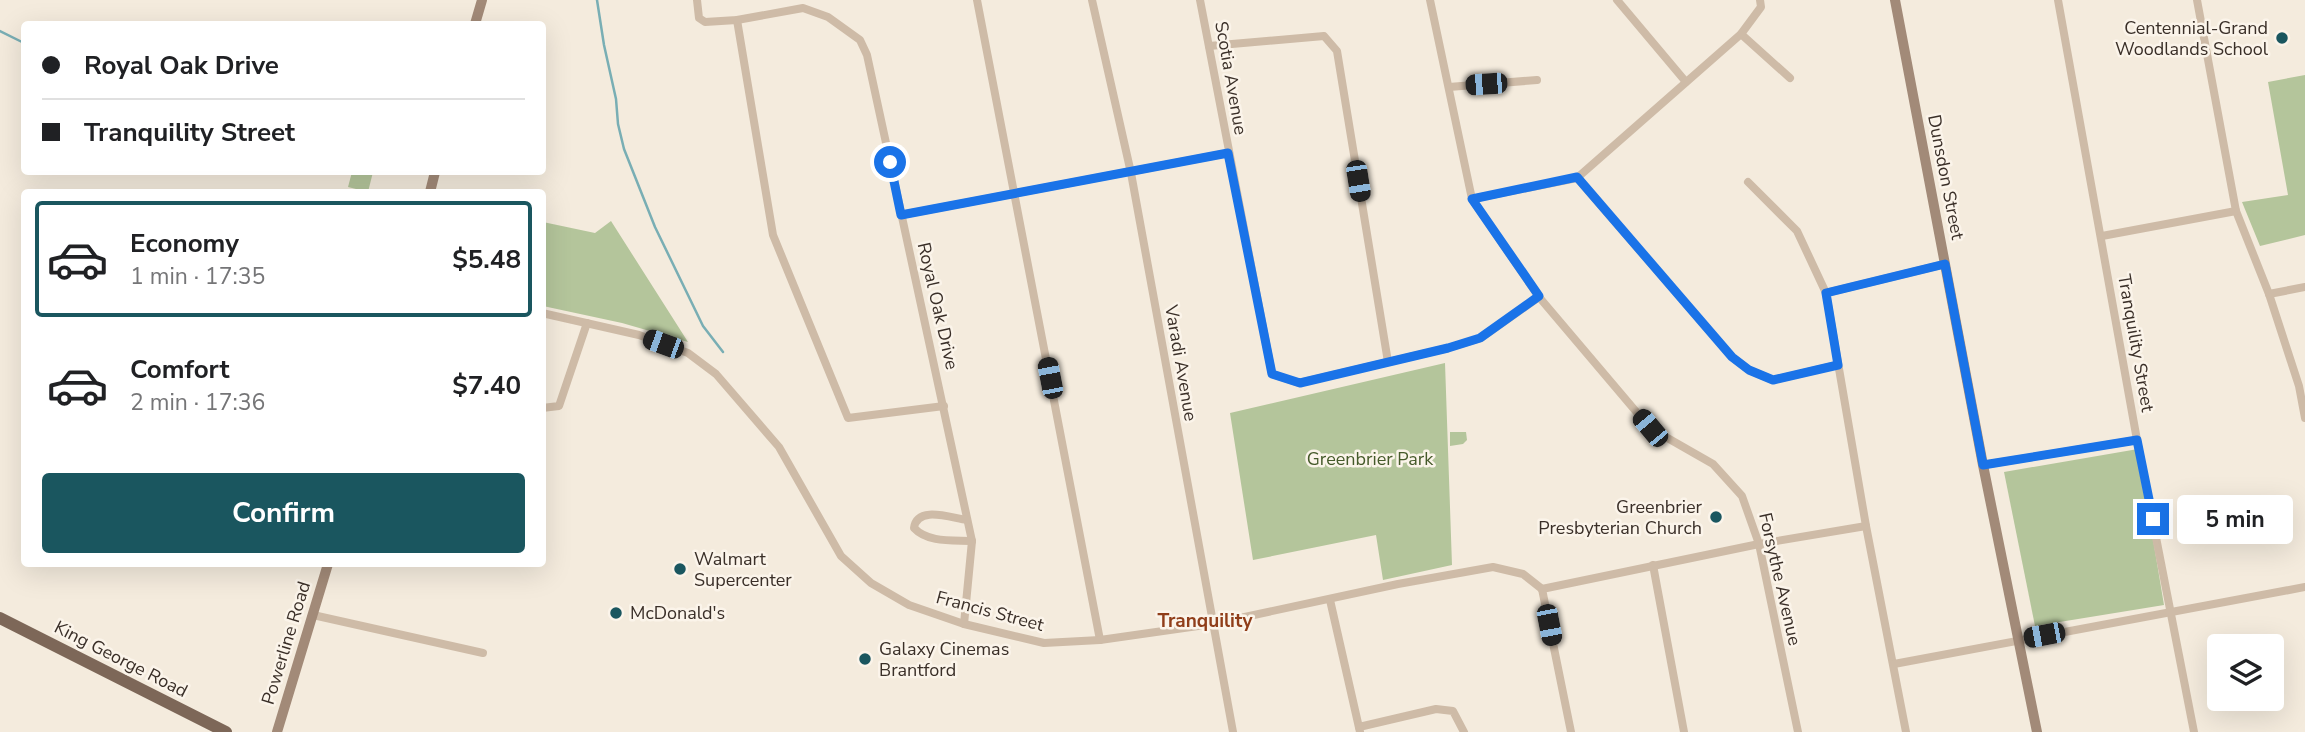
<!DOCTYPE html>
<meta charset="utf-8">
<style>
:root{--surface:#fff;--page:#f6f6f6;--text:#202124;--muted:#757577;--line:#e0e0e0;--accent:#1a565f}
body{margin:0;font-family:"Nunito Sans",sans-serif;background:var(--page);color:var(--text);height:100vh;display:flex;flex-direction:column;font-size:26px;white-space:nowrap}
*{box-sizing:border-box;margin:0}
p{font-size:23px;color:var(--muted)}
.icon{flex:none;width:38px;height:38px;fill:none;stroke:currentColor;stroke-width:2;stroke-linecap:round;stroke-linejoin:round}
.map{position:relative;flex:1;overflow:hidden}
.details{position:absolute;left:21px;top:189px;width:525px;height:378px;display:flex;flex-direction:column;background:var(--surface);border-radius:7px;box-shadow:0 7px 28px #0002}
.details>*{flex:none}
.top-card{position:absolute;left:21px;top:21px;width:525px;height:154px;border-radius:7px;box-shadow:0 7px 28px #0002;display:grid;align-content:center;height:154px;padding:0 21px;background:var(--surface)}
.controls{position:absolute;left:2207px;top:634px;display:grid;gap:14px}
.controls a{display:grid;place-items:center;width:77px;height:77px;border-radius:7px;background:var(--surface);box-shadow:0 7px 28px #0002;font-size:35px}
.end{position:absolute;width:32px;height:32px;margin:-16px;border:9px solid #1a73e8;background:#fff;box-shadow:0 0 0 4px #fff}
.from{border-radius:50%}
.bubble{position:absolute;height:49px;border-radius:7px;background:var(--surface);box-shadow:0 7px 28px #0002;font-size:23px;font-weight:700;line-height:49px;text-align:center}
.car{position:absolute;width:21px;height:42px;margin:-21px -10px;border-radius:9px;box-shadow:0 0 5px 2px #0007;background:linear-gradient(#222 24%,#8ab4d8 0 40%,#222 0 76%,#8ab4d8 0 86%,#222 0)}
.top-card b{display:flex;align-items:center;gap:24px;height:66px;font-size:26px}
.top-card b+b{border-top:2px solid var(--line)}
.top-card i{width:18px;height:18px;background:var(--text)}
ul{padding:12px 0 0;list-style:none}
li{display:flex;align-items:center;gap:21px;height:116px;margin:0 14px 10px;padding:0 7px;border:4px solid transparent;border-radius:7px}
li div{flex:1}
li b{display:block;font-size:26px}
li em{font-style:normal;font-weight:700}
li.selected{border-color:var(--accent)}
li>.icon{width:63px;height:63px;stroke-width:1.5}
.action{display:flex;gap:14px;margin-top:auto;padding:14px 21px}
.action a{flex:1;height:80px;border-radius:7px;background:var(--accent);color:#fff;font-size:28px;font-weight:700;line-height:80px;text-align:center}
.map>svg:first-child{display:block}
</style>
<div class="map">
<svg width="2305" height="732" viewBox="0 0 2305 732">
<rect width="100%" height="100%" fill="#f4ebdd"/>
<g fill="#b4c59b">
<path d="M2305 75V235L2260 246 2242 202 2288 195 2268 82Z"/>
<path d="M352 172H373L368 192 348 187Z"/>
<path d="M611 221 688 342 622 323 543 306V222L595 233Z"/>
<path d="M1445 363 1452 565 1383 580 1376 535 1253 560 1230 413Z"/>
<path d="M1450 432H1466L1467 440 1463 444 1450 446Z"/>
<path d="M2138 449 2164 605 2035 626 2004 472Z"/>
</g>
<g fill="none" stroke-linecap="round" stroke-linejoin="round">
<g stroke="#79aeb4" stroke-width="2.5">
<path d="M597 0 604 45 616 99 618 124 624 149 655 227 703 326 723 352"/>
<path d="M0 31 24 43"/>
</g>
<g stroke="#cebba7" stroke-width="8">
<path d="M697 0 699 18 705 22 737 20 803 8 828 17 860 40 867 55 972 541 964 624"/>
<path d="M977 0 1100 640"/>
<path d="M1092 0 1131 173 1233 732"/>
<path d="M1200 0 1272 374 1299 383 1448 348 1481 338 1539 297"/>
<path d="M1430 0 1472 199 1539 297 1650 428 1713 464 1742 496 1759 544 1798 732"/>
<path d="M1617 0 1686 82"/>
<path d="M2058 0 2137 440 2194 732"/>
<path d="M2197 0 2236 211 2269 294 2299 386 2305 418"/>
<path d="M737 20 773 235 848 418 944 406"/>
<path d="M1741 34 1790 78"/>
<path d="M1209 46 1324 36 1337 51 1388 362"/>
<path d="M1449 87 1537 80"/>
<path d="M1577 178 1732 357 1749 370 1773 380 1837 365"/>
<path d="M1748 182 1797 231 1826 293 1866 526 1906 732"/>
<path d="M1472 199 1577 178 1741 34 1761 7 1760 0"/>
<path d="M901 215 1228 153"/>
<path d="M2102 236 2236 211"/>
<path d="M1826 293 1945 264"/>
<path d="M2269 294 2305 287"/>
<path d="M542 313 639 335 688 353 716 374 779 447 841 556 871 583 909 605 964 624 1044 643 1100 640 1212 624 1398 584 1493 567 1523 574 1542 589"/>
<path d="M542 408 559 406 587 323"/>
<path d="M1983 465 2137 440"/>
<path d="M967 520C951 518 917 505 914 528 928 543 953 540 972 541"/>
<path d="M1653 565 1684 732"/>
<path d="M1542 589 1759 544 1866 526"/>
<path d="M1542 589 1571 732"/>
<path d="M1330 600 1360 732"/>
<path d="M313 615 483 653"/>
<path d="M1894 664 2305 587"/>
<path d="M1359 727 1436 709 1453 711 1464 732"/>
</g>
<g stroke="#a28a78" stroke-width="10">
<path d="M1895 0 1983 465 2037 732"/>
<path d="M475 24 482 0"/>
<path d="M430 192 435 172"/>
<path d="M277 732 328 564"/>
</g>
<path stroke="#7d6758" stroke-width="12" d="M0 618 226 732"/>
</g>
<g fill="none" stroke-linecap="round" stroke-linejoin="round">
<path stroke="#1a73e8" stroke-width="9" d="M890 162 901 215 1228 153 1272 374 1300 383 1448 348 1480 338 1539 296 1472 199 1577 177 1732 357 1749 370 1773 380 1838 365 1826 293 1945 264 1983 465 2137 440 2153 519"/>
</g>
<g fill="#1a565f" stroke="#fbf4ea" stroke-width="2.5">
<circle cx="2282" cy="38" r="7"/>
<circle cx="1716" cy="517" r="7"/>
<circle cx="680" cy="569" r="7"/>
<circle cx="616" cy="613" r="7"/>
<circle cx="865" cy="659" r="7"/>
</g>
<g text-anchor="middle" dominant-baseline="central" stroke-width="5" stroke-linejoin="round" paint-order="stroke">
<g font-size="18" fill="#3a2f28" stroke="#fbf4ea" text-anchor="start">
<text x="2268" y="28" text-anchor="end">Centennial-Grand<tspan x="2268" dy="21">Woodlands School</tspan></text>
<text x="1702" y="507" text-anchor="end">Greenbrier<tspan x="1702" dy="21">Presbyterian Church</tspan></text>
<text x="694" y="559">Walmart<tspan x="694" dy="21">Supercenter</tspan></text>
<text x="630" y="613">McDonald's</text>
<text x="879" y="649">Galaxy Cinemas<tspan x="879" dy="21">Brantford</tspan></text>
</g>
<g font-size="18" fill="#3a2f28" stroke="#fbf4ea">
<text transform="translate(1231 78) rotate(80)">Scotia Avenue</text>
<text transform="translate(1946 177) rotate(79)">Dunsdon Street</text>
<text transform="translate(938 306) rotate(77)">Royal Oak Drive</text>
<text transform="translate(2136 343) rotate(80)">Tranquility Street</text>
<text transform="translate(1181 363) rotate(80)">Varadi Avenue</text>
<text transform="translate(1780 579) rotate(77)">Forsythe Avenue</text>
<text transform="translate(990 611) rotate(15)">Francis Street</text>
<text transform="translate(286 643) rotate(-73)">Powerline Road</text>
<text transform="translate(121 659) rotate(27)">King George Road</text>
</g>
<g font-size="18" fill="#455a2a" stroke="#fbf4ea">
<text x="1370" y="459">Greenbrier Park</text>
</g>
<g font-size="19" font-weight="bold" fill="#903e1a" stroke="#fbf4ea">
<text x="1205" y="621">Tranquility</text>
</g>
</g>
</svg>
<div class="controls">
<a><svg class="icon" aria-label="layers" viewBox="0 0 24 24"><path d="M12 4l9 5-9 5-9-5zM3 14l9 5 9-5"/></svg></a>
</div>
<i class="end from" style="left:890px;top:162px"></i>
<i class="end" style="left:2153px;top:519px"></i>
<div class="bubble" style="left:2177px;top:495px;width:116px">5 min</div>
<i class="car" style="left:1486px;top:84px;rotate:266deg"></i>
<i class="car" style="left:1358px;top:181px;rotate:171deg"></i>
<i class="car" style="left:663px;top:344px;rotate:290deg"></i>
<i class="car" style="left:1050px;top:378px;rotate:349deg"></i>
<i class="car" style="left:1650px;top:428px;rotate:320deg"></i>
<i class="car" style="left:1549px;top:625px;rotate:169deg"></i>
<i class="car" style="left:2044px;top:635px;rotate:259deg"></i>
<div class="top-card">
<b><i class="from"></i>Royal Oak Drive</b>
<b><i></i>Tranquility Street</b>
</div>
<section class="details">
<ul>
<li class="selected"><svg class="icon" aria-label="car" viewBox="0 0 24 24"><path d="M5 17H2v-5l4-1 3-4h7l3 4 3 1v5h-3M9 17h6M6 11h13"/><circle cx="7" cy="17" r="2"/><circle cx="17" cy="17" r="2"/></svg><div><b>Economy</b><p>1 min · 17:35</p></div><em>$5.48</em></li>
<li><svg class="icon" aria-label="car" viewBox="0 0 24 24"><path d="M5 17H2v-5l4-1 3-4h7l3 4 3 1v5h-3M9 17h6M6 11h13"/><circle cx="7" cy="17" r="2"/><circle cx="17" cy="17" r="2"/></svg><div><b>Comfort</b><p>2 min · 17:36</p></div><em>$7.40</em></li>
</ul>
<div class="action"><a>Confirm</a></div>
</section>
</div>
